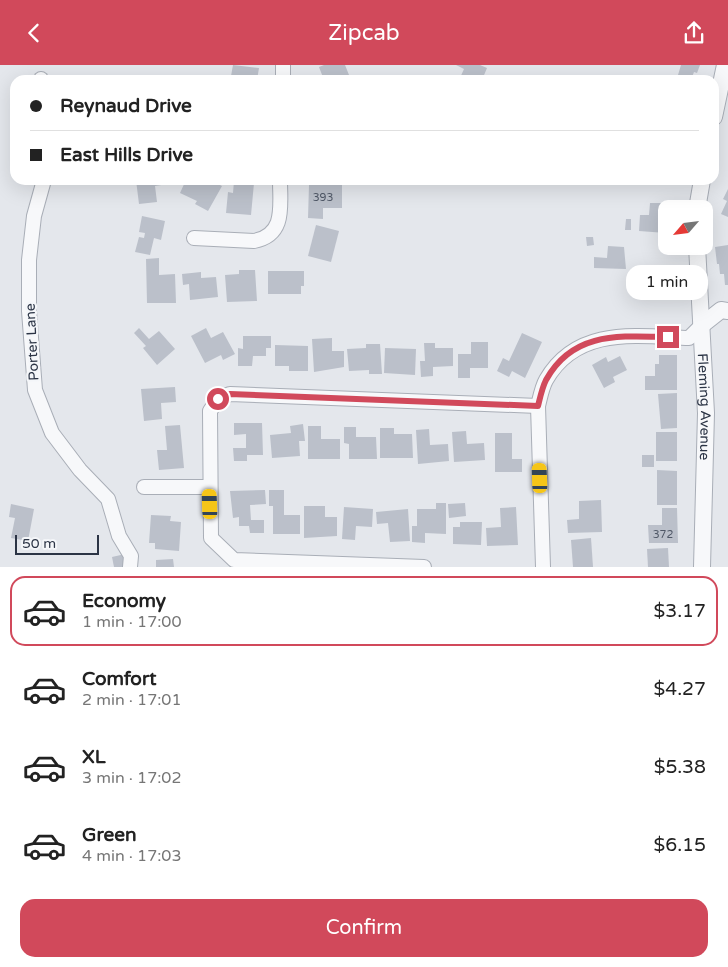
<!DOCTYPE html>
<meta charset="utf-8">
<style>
:root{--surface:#fff;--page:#f2f2f2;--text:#222;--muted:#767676;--line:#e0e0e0;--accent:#d1495b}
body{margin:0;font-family:"Varela Round",sans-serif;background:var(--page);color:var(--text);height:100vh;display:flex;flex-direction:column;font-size:19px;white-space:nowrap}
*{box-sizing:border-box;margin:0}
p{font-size:16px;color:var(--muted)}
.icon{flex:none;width:28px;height:28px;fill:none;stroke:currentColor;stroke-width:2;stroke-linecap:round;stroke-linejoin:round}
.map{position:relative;height:502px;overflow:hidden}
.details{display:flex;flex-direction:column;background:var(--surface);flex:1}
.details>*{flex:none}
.banner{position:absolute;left:10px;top:10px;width:709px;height:110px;border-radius:15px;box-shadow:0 5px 20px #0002;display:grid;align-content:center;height:110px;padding:0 20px;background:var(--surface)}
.needle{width:32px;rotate:242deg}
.buttons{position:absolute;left:658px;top:135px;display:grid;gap:10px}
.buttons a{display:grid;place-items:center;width:55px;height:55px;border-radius:10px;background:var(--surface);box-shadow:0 5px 20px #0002;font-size:25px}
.scale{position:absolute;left:15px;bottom:12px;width:84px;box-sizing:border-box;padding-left:5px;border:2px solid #2b3445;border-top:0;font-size:14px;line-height:18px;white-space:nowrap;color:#2b3445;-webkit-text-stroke:4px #f4f6f9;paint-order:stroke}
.end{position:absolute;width:22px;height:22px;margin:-11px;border:6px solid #d1495b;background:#fff;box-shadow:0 0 0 2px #fff}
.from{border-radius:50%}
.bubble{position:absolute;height:35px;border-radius:15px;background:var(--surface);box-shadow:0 5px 20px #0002;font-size:16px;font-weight:600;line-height:35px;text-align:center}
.car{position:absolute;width:15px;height:30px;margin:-15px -8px;border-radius:6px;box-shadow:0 0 4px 1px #0007;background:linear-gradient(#f5c518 24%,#345 0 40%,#f5c518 0 76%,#345 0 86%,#f5c518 0)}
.banner b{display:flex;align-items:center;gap:18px;height:48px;font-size:19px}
.banner b+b{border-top:1px solid var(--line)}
.banner i{width:12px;height:12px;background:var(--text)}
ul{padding:9px 0 0;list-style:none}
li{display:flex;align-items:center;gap:15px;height:70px;margin:0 10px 8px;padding:0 10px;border:2px solid transparent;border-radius:15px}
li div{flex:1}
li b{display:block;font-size:19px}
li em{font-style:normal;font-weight:600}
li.selected{border-color:var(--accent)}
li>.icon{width:45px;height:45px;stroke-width:1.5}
.cta{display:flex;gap:10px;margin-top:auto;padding:10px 20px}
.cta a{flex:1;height:58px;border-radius:15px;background:var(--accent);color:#fff;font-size:20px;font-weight:600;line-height:58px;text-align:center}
header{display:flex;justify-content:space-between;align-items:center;height:65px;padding:0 20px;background:var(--accent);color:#fff;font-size:22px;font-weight:600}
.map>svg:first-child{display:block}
</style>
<header><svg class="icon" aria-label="back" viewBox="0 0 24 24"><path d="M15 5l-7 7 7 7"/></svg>Zipcab<svg class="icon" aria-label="share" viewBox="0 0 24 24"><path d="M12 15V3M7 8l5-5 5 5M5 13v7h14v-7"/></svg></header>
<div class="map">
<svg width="728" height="502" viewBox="0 0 728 502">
<rect width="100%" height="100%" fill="#e4e7ec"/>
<g fill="#bbc0ca">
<path d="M233 0 259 3 257 15H223L224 10 231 11Z"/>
<path d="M324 0H345L351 15H324L319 2Z"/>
<path d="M456 0H480L487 3 482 15H459L464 4Z"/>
<path d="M681 0H700L697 8 694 7 691 15 678 10Z"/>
<path d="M136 115H174V118L155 121 157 137 139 139Z"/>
<path d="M186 115 198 120 200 115 208 118 210 115 222 121 208 146 195 139 197 136 180 128Z"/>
<path d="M234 116 254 118 251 150 226 148 228 127 233 128Z"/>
<path d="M309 120H342V143H323V154L308 153Z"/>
<path d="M728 124V152L721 149 727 136 723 134Z"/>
<path d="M650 138H662V149H666V168L639 166 640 150H649Z"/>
<path d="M142 151 165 156 161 175 154 173 150 190 135 187 139 172 144 173 145 168 139 167Z"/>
<path d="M626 154H631V165H625Z"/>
<path d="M316 160 339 166 331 197 308 191Z"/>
<path d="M586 172H593L594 180 587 181Z"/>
<path d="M728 180V220H725L724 209H720L719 199H717L715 182Z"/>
<path d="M608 181 624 182 626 204 594 203V192L607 193Z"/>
<path d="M159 193V210L175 209 176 238H147L146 194Z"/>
<path d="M239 205H255L257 236 227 237 225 210 239 209Z"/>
<path d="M268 206H304V221H301V229H268Z"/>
<path d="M201 207V213L216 212 218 232 190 235 189 219 183 220 182 209Z"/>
<path d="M139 263 149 274 159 266 175 284 157 300 143 283 146 281 134 268Z"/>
<path d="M206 263 211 273 223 267 235 289 223 295 221 290 205 298 191 271Z"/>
<path d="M522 268 542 277 525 313 512 306 509 312 497 306 503 293 509 296Z"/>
<path d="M243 271H271V283H266V291H253L252 301H238V283L243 284Z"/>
<path d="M332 273V286H344V302L314 307 312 274Z"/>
<path d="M471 277H488V303H470V313H458V289H471Z"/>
<path d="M424 278H435V283H453V301L433 302V311L421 312 420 296H425Z"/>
<path d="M366 279H380L382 309H369V305L349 306 347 284 366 283Z"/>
<path d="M275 280 308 281V306H289V301H275Z"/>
<path d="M385 283 416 284 415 310 384 308Z"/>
<path d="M659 290H677V325H645V311H655V299H659Z"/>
<path d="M620 291 627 305 613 312 615 317 604 323 592 300 606 292 608 297Z"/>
<path d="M175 322 176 337 161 338 162 354 144 356 141 324Z"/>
<path d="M677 328V363L661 364 658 329Z"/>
<path d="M234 358H262L263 390H247V396H234L233 383H246V369L234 370Z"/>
<path d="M303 359 305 376H299L300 391 272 393 270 370 291 368 290 361Z"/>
<path d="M180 360 184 403 159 405 157 385H167L165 361Z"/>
<path d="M308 361H321V374H340V394H308Z"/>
<path d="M344 362H356V372H376L377 394H349V379L344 378Z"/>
<path d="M380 363H394V369H412L413 393H380Z"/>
<path d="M429 364 430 380 448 379 449 396 418 399 416 365Z"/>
<path d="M466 366 467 379 484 378 485 395 454 397 452 367Z"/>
<rect x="656" y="367" width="21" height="29"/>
<path d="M495 368H512V394H522V407H495Z"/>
<rect x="642" y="390" width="12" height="12"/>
<path d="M657 405 677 406V440H657Z"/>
<path d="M265 425 266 439 250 440 251 455H264V468H250L249 461H239V452L233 453 230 426Z"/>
<path d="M269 425H284V450H300V469H273V441H269Z"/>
<path d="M601 435 602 467 568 468 567 455 579 454V436Z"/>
<path d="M436 438H446V469L425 468V478L412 477V461H417V444H436Z"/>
<path d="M465 438 466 451 449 453 448 439Z"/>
<path d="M11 439 34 444 28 476 11 473 15 453 9 452Z"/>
<path d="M304 441H325V452H337V471L304 473Z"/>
<path d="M344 442 373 444 372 462 356 461 355 475 342 474Z"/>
<path d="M516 442 518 480 487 481 486 463 501 462 500 443Z"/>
<path d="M662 443H677L678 478H649L648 460H662Z"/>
<path d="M408 444 410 476 390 477 388 458 377 459 376 447Z"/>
<path d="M151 450 171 451 170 456 181 457 179 486 155 484V478H149Z"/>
<path d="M460 457H482L481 480 453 479V462H460Z"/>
<path d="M591 473 593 502H573L571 475Z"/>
<path d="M668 483 669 502H648L647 484Z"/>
<path d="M125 489 127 502H114L112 492Z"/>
<path d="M173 494 174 502H156V495Z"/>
</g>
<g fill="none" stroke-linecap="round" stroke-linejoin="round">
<defs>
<g id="minor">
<path d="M41 14V15"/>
<path d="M283 15V0"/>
<path d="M44 115 34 151 29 195V246L35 325 52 368 80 405 108 434 119 471 131 491 130 502"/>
<path d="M194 173 254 176C286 170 280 141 280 115"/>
<path d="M144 422H209"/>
<path d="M424 502 234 495 211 473 210 346 218 334 230 329 538 341"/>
<path d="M543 502 538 341C540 333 542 322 546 315 577 261 636 271 689 273L702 260"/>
</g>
<g id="tertiary">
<path d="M714 52 725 0"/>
<path d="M697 144 702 115"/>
<path id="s1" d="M697 181 706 348 702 502"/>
<path d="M702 260 721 245 728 246"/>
</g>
</defs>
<use href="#minor" stroke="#a9aeb7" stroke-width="16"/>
<use href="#tertiary" stroke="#a9aeb7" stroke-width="18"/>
<use href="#minor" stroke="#f7f8fa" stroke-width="14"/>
<use href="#tertiary" stroke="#f7f8fa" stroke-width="16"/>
</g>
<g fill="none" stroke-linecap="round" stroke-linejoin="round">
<path stroke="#d1495b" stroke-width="6" d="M218 334 230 329 538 341C540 333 542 323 546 315 573 266 620 271 668 272"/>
</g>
<g text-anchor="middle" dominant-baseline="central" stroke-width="4.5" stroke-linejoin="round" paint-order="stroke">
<g font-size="11" fill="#4f5766">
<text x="323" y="132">393</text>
<text x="663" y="469">372</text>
</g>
<g font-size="14" fill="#2b3445" stroke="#f4f6f9">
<text transform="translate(32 277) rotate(-93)">Porter Lane</text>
<text stroke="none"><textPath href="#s1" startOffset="161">Fleming Avenue</textPath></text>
</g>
</g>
</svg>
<div class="buttons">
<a><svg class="needle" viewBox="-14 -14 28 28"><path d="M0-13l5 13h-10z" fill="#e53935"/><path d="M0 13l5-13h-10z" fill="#767676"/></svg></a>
</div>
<div class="scale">50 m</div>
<i class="end from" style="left:218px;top:334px"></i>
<i class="end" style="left:668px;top:272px"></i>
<div class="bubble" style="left:626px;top:200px;width:82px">1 min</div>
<i class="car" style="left:540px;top:413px;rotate:358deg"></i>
<i class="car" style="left:210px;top:439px;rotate:358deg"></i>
<div class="banner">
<b><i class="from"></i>Reynaud Drive</b>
<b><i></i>East Hills Drive</b>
</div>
</div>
<section class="details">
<ul>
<li class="selected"><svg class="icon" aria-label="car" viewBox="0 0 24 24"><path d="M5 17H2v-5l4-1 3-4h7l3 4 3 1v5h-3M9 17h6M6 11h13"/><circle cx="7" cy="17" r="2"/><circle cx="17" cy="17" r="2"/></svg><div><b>Economy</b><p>1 min · 17:00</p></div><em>$3.17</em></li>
<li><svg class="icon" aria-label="car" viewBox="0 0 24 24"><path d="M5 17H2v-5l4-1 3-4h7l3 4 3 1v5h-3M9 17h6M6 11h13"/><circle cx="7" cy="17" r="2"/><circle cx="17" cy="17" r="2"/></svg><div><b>Comfort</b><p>2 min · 17:01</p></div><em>$4.27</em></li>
<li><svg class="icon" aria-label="car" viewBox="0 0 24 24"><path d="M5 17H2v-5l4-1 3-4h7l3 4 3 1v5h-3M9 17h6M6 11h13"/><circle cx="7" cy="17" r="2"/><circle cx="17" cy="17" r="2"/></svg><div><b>XL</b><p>3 min · 17:02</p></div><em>$5.38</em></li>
<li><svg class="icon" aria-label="car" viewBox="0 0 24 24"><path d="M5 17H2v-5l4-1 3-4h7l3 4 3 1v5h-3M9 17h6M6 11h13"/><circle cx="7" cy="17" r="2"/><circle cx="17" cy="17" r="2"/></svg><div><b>Green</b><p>4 min · 17:03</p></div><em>$6.15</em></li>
</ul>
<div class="cta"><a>Confirm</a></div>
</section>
